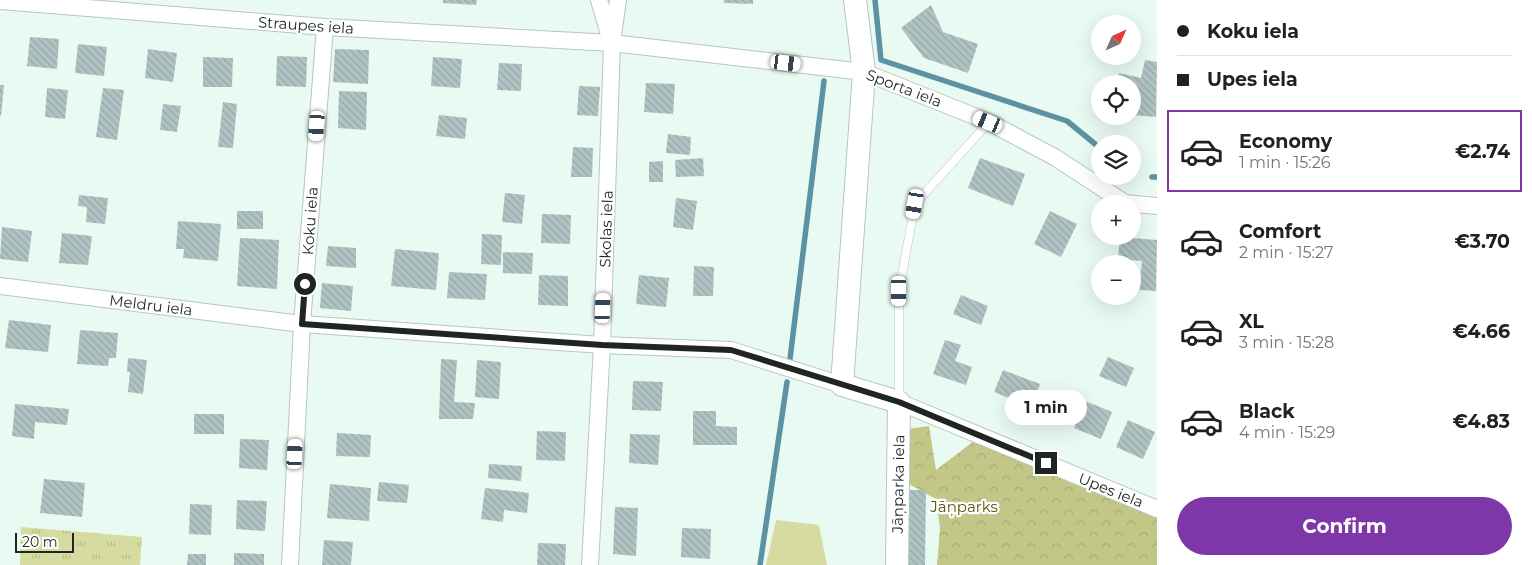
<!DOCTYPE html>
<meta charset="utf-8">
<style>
:root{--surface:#fff;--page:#f6f6f6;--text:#202124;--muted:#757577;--line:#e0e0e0;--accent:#7e37a9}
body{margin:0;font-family:Montserrat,sans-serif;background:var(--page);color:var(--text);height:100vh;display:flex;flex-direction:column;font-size:19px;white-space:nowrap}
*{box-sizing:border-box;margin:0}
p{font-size:16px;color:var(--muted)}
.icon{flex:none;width:28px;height:28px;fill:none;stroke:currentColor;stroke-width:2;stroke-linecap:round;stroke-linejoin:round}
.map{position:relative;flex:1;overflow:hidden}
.drawer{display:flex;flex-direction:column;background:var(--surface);width:375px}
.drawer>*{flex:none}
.hud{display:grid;align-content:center;height:110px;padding:0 20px;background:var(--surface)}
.needle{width:32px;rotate:45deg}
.buttons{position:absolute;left:1091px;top:15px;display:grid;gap:10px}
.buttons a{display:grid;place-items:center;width:50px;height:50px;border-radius:50%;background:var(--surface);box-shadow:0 5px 20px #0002;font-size:25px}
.scale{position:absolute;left:15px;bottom:12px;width:59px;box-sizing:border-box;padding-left:5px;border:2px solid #1f2522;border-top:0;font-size:14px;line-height:18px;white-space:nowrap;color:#1f2522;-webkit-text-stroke:4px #fff;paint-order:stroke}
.end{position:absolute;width:22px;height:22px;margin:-11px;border:6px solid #1f2522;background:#fff;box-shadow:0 0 0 2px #fff}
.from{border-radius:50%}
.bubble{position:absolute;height:35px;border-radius:18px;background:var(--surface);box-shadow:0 5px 20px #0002;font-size:16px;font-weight:700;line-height:35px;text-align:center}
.car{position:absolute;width:15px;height:30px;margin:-15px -8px;border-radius:6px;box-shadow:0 0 4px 1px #0007;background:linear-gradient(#fff 24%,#345 0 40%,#fff 0 76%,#345 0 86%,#fff 0)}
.hud b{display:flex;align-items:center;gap:18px;height:48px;font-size:19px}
.hud b+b{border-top:1px solid var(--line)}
.hud i{width:12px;height:12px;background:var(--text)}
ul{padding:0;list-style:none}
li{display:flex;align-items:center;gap:15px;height:82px;margin:0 10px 8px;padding:0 10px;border:2px solid transparent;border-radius:0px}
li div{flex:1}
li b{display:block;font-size:19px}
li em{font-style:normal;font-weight:700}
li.current{border-color:var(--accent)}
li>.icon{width:45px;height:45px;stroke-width:1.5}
.action{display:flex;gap:10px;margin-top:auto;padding:10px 20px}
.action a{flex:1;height:58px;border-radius:30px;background:var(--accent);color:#fff;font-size:20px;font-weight:700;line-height:58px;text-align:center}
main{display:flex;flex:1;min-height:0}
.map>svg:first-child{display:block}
</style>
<main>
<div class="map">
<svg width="1157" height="565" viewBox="0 0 1157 565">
<defs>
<pattern id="grass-tufts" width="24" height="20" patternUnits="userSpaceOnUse" patternTransform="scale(1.25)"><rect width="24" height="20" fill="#d6dba1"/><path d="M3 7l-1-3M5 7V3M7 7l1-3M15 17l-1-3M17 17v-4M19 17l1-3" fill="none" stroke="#b7bc8a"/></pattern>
<pattern id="forest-crowns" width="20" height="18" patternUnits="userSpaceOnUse" patternTransform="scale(1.25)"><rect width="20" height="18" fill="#c2c788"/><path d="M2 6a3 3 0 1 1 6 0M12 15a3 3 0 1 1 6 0" fill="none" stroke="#a6ab75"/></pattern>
<pattern id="building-back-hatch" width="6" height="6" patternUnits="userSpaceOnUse" patternTransform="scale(1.25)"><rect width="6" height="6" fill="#b0c3c3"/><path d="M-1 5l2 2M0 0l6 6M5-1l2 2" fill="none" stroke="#97a7a7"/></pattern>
</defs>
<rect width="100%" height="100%" fill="#e8faf2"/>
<path fill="url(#grass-tufts)" d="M21 527 142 537 140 565H20Z"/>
<path fill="url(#forest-crowns)" d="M929 426 936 470 974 441 1157 514V565H937L940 528 936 499 907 483 901 430Z"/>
<path fill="#d6dba1" d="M776 520 819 525 827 565H766Z"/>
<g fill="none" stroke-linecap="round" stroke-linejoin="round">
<g stroke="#5d91a4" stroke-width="5.5">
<path d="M875 0 881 60 1067 121 1100 148"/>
<path d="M1152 177H1157"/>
<path d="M790 359 824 81"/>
<path d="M760 565 787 382"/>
</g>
</g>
<g fill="url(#building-back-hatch)">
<path d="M443 0H477L476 5 443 3Z"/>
<path d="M724 0H753V4L724 3Z"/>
<path d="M931 5 943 32 978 44 968 73 924 58 901 28Z"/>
<path d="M30 37 59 39 57 69 27 66Z"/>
<path d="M78 44 107 47 104 76 75 73Z"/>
<path d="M148 49 177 53 173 82 145 78Z"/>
<path d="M335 49 369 50 368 84 333 82Z"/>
<path d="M277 56 307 57 306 87 276 86Z"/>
<path d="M203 57 233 58 232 87H203Z"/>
<path d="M433 57 462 59 460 88 431 86Z"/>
<path d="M1145 60 1157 62 1156 117 1132 115V84H1117L1119 73 1141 78Z"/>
<path d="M499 63 522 64 521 91 497 90Z"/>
<path d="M646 83 675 84 673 114 644 112Z"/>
<path d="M0 85H4L1 116 0 115Z"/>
<path d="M579 86 600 87 598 116 577 115Z"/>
<path d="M47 88 68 90 65 119 45 117Z"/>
<path d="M103 88 124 90 117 140 96 137Z"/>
<path d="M339 91 367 92 366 130 338 128Z"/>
<path d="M223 102 237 104 233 148 218 147Z"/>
<path d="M163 104 181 106 177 132 160 130Z"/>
<path d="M439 115 467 118 465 139 436 136Z"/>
<path d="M668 134 691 137 690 155 666 153Z"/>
<path d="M573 147 593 148 592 177H571Z"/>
<path d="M703 158 704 176 676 177 675 160Z"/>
<path d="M980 158 1025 174 1013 206 968 188Z"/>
<path d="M663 161V182H649V162Z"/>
<path d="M505 193 525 195 522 224 502 222Z"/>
<path d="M79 195 108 198 105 224 86 222 87 207 78 206Z"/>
<path d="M676 198 697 201 693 230 673 227Z"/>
<rect x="237" y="211" width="26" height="18"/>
<path d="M1050 211 1077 224 1061 257 1034 244Z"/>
<path d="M542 214 571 215 570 244 541 243Z"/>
<path d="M178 221 221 224 218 261 183 258 184 249H176Z"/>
<path d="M2 227 32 231 28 262 0 259Z"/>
<path d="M62 233 92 236 88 265 59 263Z"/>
<path d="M482 234 502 235 501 265 481 264Z"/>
<path d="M1120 237 1157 240 1156 291 1139 290 1142 261 1118 259Z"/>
<path d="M240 238 279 240 277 289 237 286Z"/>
<path d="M328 246 356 248V268L326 266Z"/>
<path d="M395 249 439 253 436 290 391 286Z"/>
<path d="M503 252 533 253 532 274 503 273Z"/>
<path d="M694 266 714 267 713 296H693Z"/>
<path d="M449 272 487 274 485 300 447 298Z"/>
<path d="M539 275 568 276V306L538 305Z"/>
<path d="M639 275 669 278 666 307 636 304Z"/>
<path d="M322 283 353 286 351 311 320 308Z"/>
<path d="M961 295 988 306 981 325 953 314Z"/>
<path d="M9 320 51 325 48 352 5 348Z"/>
<path d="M80 330 118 333 116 358H109L108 366 77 364Z"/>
<path d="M945 340 961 345 955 361 972 367 966 385 933 374Z"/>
<path d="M1108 357 1134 368 1126 387 1099 376Z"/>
<path d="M128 358 147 360 143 394 128 392 130 372H127Z"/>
<path d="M441 359 457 360 454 402 475 403 473 419H439Z"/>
<path d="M477 360 501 362 499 399 475 397Z"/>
<path d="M1003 370 1040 384 1031 407 994 392Z"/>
<path d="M633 381 663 382 661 411 632 410Z"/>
<path d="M1085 401 1112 412 1101 439 1074 428Z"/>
<path d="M15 404 69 409 67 425 35 422 34 439 12 436Z"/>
<path d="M693 411H716V426L737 427V445H693Z"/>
<rect x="194" y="414" width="30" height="20"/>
<path d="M1128 420 1155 432 1143 459 1116 447Z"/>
<path d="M537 431 566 432 565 461 536 460Z"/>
<path d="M337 433 371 435 370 457 336 456Z"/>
<path d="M630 434 660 435 658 465 629 463Z"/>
<path d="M240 439 269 440 267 470 239 468Z"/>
<path d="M489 464 522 466 521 481 488 478Z"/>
<path d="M44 479 85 483 82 517 40 513Z"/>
<path d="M379 482 409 485 407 503 377 501Z"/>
<path d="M330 484 371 488 369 521 327 518Z"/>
<path d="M485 488 529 493 527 513 504 510 503 522 481 519Z"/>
<path d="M907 490H926L925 565H906Z"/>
<path d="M237 500 267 501 265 531 236 529Z"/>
<path d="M190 504 212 505 211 535 189 534Z"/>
<path d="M615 507 638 508 636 556 613 554Z"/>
<path d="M682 528 711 529 710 559 681 557Z"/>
<path d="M324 540 353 542 351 565H322Z"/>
<path d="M538 543 566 544 565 565H537Z"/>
<path d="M234 553 264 554V565H234Z"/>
<path d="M188 554H206V565H187Z"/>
</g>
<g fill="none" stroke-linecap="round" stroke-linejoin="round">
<defs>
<path id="lane" d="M899 400V291L915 204 989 122"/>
<g id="street">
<path d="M599 0 610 38"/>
<path d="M0 1 325 27 612 43 864 72 989 122 1056 158 1125 203 1157 206"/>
<path d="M0 286 302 324 602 345 731 350 842 385"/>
<path d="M899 402 1157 509"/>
<path d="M290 565 302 324 325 27"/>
<path d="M590 565 602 345 612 43 618 0"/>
</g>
<path id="secondary" d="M855 0 864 72 842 385 899 402 897 565"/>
</defs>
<use href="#lane" stroke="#b6c7bf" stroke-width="9"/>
<use href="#street" stroke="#b6c7bf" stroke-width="18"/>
<use href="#secondary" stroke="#b6c7bf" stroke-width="24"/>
<use href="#lane" stroke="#fff" stroke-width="8"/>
<use href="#street" stroke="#fff" stroke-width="16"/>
<use href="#secondary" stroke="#fff" stroke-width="22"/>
</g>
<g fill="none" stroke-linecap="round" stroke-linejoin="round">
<path stroke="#1f2522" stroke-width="6" d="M305 284 302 324 602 345 731 350 899 402 1046 463"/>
</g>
<g text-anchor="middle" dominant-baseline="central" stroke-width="4.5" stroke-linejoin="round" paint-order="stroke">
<g font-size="15" fill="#1f2522" stroke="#fff">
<text transform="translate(306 25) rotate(4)">Straupes iela</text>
<text transform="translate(904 88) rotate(21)">Sporta iela</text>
<text transform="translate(310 221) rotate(-86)">Koku iela</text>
<text transform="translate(606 229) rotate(-88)">Skolas iela</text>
<text transform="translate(151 305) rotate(7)">Meldru iela</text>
<text transform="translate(898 484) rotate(-89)">Jāņparka iela</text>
<text transform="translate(1111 490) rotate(22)">Upes iela</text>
</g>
<g font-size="15" fill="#54570e" stroke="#fff">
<text x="964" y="506">Jāņparks</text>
</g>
</g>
</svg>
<div class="buttons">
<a><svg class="needle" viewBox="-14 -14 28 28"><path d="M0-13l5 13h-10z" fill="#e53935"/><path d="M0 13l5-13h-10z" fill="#757577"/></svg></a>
<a><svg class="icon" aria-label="locate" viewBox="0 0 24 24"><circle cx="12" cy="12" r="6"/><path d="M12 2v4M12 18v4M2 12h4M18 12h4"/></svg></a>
<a><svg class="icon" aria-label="layers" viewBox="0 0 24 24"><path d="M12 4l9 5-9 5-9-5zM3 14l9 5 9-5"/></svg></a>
<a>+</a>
<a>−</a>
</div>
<div class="scale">20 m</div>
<i class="end from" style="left:305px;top:284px"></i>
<i class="end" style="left:1046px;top:463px"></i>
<div class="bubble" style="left:1005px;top:390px;width:82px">1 min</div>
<i class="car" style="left:786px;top:63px;rotate:97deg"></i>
<i class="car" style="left:988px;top:122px;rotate:292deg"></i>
<i class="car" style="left:317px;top:126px;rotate:184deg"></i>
<i class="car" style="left:915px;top:204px;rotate:190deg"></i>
<i class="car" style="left:899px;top:291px;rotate:180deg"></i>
<i class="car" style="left:603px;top:308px;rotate:2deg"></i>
<i class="car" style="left:295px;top:454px;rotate:3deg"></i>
</div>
<section class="drawer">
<div class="hud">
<b><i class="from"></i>Koku iela</b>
<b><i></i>Upes iela</b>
</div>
<ul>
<li class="current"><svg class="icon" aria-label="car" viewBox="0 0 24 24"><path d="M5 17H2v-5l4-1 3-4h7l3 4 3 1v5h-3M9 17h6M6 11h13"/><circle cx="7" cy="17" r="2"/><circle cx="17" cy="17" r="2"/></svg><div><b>Economy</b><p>1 min · 15:26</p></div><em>€2.74</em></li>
<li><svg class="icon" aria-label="car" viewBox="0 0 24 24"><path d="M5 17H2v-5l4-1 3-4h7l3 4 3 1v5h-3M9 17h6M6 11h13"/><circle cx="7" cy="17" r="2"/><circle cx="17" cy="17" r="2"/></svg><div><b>Comfort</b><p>2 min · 15:27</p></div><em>€3.70</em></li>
<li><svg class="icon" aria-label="car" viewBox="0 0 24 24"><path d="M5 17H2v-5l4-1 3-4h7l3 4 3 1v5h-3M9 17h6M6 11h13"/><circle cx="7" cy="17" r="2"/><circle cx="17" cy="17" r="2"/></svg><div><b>XL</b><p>3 min · 15:28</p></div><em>€4.66</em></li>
<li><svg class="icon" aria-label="car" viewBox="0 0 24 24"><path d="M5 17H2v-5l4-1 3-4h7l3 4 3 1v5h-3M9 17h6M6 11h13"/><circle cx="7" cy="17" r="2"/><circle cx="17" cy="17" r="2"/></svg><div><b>Black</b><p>4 min · 15:29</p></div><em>€4.83</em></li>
</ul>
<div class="action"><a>Confirm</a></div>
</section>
</main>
